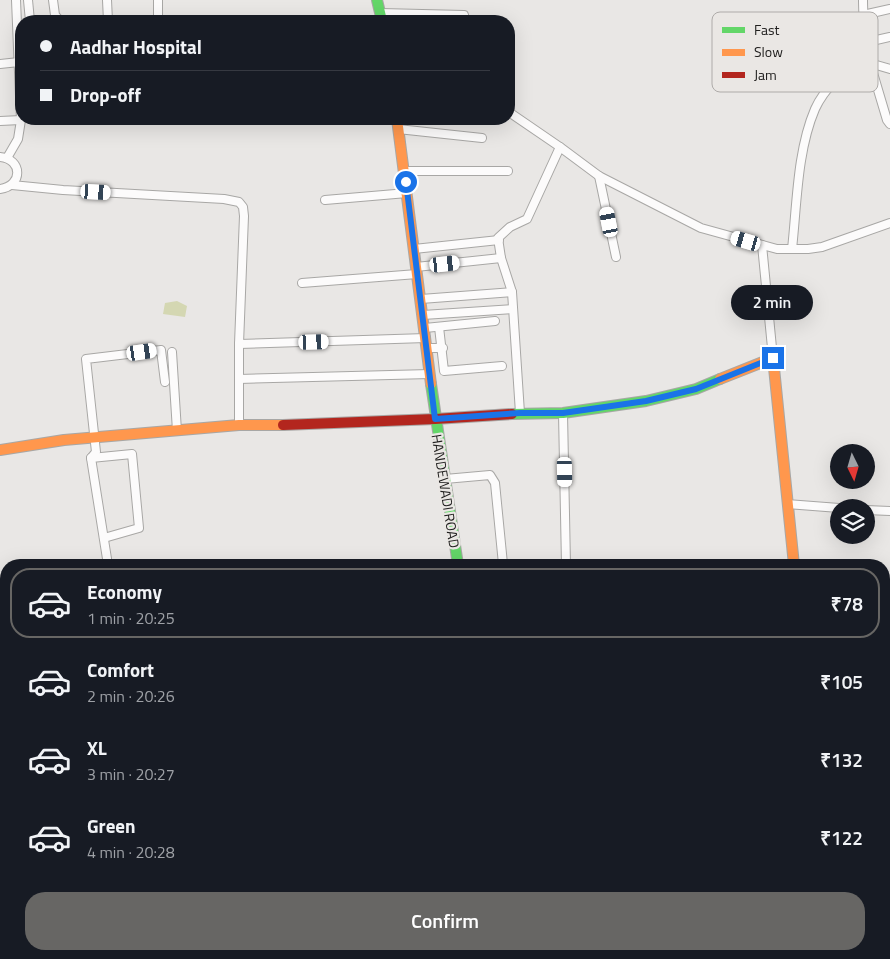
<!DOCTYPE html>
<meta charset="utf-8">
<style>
:root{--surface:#171b24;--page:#20242c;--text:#f1f3f6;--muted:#9ea1a6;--line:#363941;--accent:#676664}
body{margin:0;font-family:"Titillium Web",sans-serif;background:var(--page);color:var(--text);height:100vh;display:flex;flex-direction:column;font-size:19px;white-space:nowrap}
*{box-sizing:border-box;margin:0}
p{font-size:16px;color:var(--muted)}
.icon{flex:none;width:28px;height:28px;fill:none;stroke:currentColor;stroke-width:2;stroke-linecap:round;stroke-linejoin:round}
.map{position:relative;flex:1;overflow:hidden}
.details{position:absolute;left:0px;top:559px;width:890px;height:401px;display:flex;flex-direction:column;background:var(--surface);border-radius:20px 20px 0 0;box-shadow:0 5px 20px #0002}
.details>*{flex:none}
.top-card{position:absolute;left:15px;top:15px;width:500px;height:110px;border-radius:20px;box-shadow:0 5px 20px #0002;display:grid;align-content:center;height:110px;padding:0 25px;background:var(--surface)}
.needle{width:32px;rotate:175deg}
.tools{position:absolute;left:830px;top:444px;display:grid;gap:10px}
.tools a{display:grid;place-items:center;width:45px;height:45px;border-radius:50%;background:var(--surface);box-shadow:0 5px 20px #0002;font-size:25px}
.end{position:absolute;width:22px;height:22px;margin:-11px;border:6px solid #1a73e8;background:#fff;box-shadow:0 0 0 2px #fff}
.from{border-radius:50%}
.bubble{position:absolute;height:35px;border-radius:18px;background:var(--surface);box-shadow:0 5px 20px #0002;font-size:16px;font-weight:600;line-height:35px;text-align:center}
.car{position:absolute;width:15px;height:30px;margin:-15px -8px;border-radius:6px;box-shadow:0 0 4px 1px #0007;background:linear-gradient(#fff 24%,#345 0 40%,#fff 0 76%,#345 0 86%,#fff 0)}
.top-card b{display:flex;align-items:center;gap:18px;height:48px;font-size:19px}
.top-card b+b{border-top:1px solid var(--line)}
.top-card i{width:12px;height:12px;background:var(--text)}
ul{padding:9px 0 0;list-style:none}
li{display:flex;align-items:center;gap:15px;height:70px;margin:0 10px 8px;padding:0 15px;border:2px solid transparent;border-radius:20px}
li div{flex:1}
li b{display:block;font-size:19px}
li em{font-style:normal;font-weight:600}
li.on{border-color:var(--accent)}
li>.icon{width:45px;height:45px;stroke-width:1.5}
.action{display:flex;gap:10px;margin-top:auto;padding:10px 25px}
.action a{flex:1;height:58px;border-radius:20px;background:var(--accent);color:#fff;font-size:20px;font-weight:600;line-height:58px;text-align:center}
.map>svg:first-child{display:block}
</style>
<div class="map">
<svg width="890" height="959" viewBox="0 0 890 959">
<rect width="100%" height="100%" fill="#e9e7e5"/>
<path fill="#d4d7b2" d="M177 301 187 306 185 317 163 314 165 303Z"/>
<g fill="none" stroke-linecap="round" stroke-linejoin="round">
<defs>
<g id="street">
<path d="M28 0 30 21"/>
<path d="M53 0 55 15 60 21"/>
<path d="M107 0 108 21"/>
<path d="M380 13 464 15 465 21"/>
<path d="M863 15 890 9"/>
<path d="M158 21V0"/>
<path d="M863 43 890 37"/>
<path d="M866 62 890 69"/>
<path d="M870 63 887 120 890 124"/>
<path d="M0 64 19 62"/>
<path d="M509 112 560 147"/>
<path d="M0 121 21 120"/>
<path d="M398 129 482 138"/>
<path d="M0 157C23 159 23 186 0 189"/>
<path d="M7 158 18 139 21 120 16 0"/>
<path d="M404 171H508"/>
<path d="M599 176 616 257"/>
<path d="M12 185 63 190 224 199 239 202 243 207 244 216 239 344V425"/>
<path d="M325 200 407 193"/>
<path d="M762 245 773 358"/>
<path d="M414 249 499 240"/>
<path d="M792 249C797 204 797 151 815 109 819 100 827 88 835 82 844 74 856 73 861 61 866 49 863 15 863 0"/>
<path d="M416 267 501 258"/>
<path d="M302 283 417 274"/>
<path d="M421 299 512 292"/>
<path d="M423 315 513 309"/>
<path d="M439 327 444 371 502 366"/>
<path d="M425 328 495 321"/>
<path d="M239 344 426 338"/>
<path d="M427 348H443"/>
<path d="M172 352 177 431"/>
<path d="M239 379 430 374"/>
<path d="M520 413 512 292 501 258 498 238 510 227 527 219 560 147 599 176 701 228 777 249H808L822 247 890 223"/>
<path d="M563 413 566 565"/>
<path d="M91 458 132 454 139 528 104 538"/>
<path d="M445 479 490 475 495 483 503 564 502 565"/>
<path d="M787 504 839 508"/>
<path d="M866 510 890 511"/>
<path d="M108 565 91 458 96 452 86 359 161 350 165 382"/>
<path d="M884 683 890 685"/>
<path d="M884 704 890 705"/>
<path d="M884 735 890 736"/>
<path d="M884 764 890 765"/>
<path d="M884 778 890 779"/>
<path d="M884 814 890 815"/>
<path d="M783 959V954"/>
</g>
<g id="fast">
<path d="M377 0 382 21"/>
<path d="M431 384 458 565"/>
<path d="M512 414 563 413 646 401 696 389 720 379"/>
</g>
<g id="slow">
<path d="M397 119 431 384"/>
<path d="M720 379 773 358 794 565"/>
<path d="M0 450 64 440 239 425H283"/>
<path d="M884 652 890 653"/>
</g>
<g id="jam">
<path d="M283 425 435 419 512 414"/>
<path d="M884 945 890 935"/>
<path d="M496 954V959"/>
<path d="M876 959 879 954"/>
</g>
</defs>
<use href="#street" stroke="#a8a7a5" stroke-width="10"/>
<use href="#fast" stroke="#a8a7a5" stroke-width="12"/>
<use href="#slow" stroke="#a8a7a5" stroke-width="12"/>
<use href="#jam" stroke="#a8a7a5" stroke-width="12"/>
<use href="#street" stroke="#fcfbfb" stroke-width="8"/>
<use href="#fast" stroke="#63d668" stroke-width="10"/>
<use href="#slow" stroke="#ff974d" stroke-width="10"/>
<use href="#jam" stroke="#b3261e" stroke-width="10"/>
</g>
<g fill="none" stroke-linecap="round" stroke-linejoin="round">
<path stroke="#1a73e8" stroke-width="6" d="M406 182 435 419 520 413H563L646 401 696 389 773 358"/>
</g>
<g text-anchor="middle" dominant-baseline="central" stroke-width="4.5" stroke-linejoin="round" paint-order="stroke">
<g font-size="14" fill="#21201f" stroke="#eae7e4">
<text transform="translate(446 491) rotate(81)">HANDEWADI ROAD</text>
</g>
</g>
<rect x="712" y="12" width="166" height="80" rx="8" fill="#eae7e4" stroke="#aeaba9" stroke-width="1"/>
<rect x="722" y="27" width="23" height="6" fill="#63d668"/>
<rect x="722" y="49" width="23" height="7" fill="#ff974d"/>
<rect x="722" y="72" width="23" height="6" fill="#b3261e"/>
<g font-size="14" fill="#21201f">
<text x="754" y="35">Fast</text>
<text x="754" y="57">Slow</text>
<text x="754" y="80">Jam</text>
</g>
</svg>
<div class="tools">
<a><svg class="needle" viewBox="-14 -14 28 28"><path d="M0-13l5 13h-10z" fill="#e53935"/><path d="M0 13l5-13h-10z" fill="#9ea1a6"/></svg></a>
<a><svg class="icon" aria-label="layers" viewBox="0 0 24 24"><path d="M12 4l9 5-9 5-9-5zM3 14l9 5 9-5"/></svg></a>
</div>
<i class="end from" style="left:406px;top:182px"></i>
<i class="end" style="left:773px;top:358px"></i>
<div class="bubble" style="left:731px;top:285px;width:82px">2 min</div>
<i class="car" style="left:96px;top:192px;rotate:93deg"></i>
<i class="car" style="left:609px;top:222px;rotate:349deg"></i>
<i class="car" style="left:746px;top:241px;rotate:286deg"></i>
<i class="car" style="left:445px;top:264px;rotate:84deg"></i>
<i class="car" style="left:314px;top:342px;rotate:88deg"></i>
<i class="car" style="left:142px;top:352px;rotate:82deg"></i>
<i class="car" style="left:565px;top:472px;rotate:179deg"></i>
<div class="top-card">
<b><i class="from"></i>Aadhar Hospital</b>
<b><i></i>Drop-off</b>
</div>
<section class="details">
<ul>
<li class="on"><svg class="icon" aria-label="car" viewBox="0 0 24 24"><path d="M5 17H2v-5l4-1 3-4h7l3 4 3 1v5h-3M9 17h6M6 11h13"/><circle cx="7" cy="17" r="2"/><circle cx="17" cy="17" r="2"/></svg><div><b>Economy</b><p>1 min · 20:25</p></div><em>₹78</em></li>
<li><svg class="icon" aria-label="car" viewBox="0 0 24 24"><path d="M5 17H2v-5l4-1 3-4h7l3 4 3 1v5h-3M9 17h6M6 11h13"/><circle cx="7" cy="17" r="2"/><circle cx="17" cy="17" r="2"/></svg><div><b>Comfort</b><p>2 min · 20:26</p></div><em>₹105</em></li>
<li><svg class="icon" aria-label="car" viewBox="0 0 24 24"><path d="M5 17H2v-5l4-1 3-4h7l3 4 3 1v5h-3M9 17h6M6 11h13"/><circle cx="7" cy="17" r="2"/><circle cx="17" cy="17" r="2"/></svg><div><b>XL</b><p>3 min · 20:27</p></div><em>₹132</em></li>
<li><svg class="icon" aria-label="car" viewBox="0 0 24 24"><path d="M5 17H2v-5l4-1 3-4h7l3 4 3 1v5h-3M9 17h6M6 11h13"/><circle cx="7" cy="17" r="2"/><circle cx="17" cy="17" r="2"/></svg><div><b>Green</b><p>4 min · 20:28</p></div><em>₹122</em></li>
</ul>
<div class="action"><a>Confirm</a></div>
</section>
</div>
